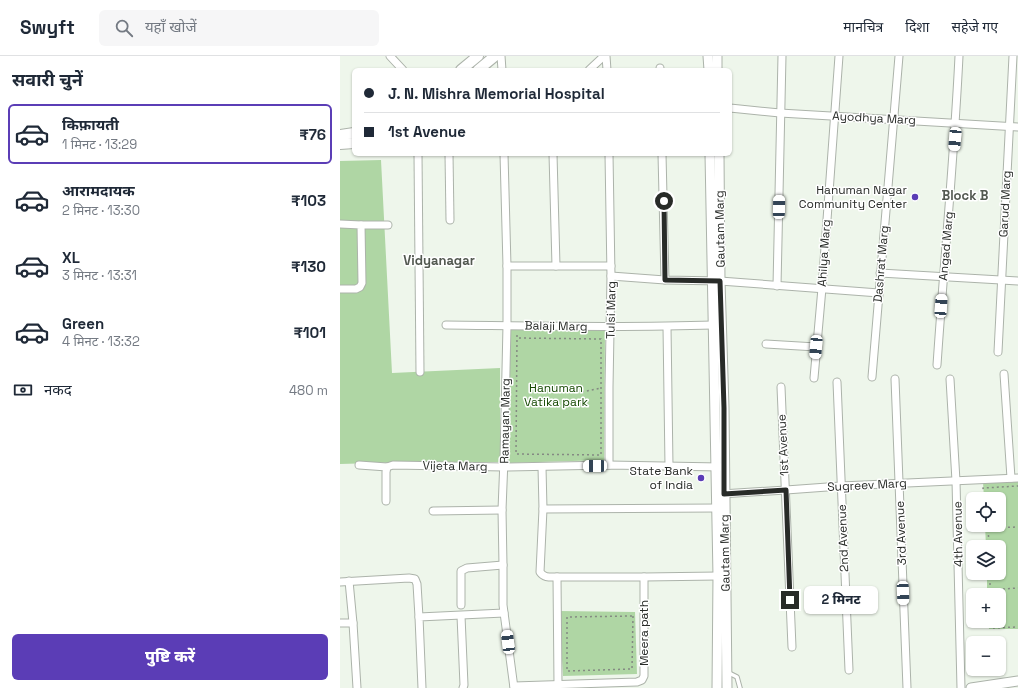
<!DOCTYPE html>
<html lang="hi">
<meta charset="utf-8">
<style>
:root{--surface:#fff;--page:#f6f6f7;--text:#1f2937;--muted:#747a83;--line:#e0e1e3;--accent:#5b3db6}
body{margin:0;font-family:"Space Grotesk","Noto Sans Devanagari",sans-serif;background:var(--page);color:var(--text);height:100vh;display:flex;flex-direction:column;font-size:15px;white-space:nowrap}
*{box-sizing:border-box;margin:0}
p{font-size:13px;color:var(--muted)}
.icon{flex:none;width:22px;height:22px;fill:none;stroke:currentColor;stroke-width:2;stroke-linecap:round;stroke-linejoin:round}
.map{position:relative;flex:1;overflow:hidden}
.drawer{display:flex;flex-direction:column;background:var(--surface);width:340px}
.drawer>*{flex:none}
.top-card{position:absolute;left:12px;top:12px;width:380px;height:88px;border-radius:6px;box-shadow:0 1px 3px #0004;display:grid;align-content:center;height:88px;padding:0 12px;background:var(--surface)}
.tools{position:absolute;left:626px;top:436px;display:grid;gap:8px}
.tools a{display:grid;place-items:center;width:40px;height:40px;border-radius:6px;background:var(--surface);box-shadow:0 1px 3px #0004;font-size:20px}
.end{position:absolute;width:18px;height:18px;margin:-9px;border:5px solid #282b28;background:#fff;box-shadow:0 0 0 2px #fff}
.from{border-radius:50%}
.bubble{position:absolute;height:28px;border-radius:6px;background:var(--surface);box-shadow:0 1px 3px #0004;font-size:13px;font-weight:800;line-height:28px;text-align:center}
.car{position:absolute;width:12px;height:24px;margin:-12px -6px;border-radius:5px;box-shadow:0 0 3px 1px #0007;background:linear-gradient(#fff 24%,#345 0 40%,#fff 0 76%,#345 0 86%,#fff 0)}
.top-card b{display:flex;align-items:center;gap:14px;height:38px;font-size:15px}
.top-card b+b{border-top:1px solid var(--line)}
.top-card i{width:10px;height:10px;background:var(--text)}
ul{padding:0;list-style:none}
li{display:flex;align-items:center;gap:12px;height:60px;margin:0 8px 6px;padding:0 4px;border:2px solid transparent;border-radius:6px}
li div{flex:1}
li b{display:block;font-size:15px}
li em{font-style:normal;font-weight:800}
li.active{border-color:var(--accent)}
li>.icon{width:36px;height:36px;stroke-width:1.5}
h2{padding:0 12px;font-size:18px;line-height:48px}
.pay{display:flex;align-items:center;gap:10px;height:44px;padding:0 12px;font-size:15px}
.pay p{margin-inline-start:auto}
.action{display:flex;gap:8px;margin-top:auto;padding:8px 12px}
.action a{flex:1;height:46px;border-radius:6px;background:var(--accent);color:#fff;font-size:16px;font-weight:800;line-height:46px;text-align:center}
header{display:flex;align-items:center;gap:24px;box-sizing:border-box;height:56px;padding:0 20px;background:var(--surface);border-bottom:1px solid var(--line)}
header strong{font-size:19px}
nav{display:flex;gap:22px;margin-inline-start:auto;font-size:14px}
.search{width:280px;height:36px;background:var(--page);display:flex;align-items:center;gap:10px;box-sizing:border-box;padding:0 14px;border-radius:6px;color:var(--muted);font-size:15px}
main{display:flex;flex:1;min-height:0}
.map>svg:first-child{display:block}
</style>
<header>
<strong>Swyft</strong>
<div class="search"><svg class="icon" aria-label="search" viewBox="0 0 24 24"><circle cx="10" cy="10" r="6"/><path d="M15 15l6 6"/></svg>यहाँ खोजें</div>
<nav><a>मानचित्र</a><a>दिशा</a><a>सहेजे गए</a></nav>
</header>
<main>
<section class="drawer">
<h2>सवारी चुनें</h2>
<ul>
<li class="active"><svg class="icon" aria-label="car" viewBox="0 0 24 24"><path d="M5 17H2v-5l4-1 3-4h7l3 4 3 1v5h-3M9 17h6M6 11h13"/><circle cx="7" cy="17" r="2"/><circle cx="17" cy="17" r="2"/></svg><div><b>किफ़ायती</b><p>1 मिनट · 13:29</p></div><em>₹76</em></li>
<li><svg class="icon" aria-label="car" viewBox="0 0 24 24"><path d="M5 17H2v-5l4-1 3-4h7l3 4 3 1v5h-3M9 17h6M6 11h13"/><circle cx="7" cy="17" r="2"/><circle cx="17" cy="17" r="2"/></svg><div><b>आरामदायक</b><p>2 मिनट · 13:30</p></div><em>₹103</em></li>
<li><svg class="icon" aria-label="car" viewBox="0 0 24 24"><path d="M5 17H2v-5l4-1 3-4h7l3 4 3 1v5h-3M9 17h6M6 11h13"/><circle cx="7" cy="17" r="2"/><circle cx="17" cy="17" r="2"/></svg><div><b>XL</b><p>3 मिनट · 13:31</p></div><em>₹130</em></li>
<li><svg class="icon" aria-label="car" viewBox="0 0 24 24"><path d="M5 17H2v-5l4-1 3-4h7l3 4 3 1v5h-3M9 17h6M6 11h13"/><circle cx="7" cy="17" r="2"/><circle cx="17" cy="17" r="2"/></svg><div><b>Green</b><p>4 मिनट · 13:32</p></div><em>₹101</em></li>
</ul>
<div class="pay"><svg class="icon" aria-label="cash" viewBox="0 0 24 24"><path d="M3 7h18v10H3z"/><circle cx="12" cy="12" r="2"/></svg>नकद<p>480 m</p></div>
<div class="action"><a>पुष्टि करें</a></div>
</section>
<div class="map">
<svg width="678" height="632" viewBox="0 0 678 632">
<rect width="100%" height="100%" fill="#eef6eb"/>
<g fill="#afd6a4">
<path d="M41 104 52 317 160 312V406H71L0 408V105Z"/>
<path d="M168 272 265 274 264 404 168 407Z"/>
<path d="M678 425V573H649L648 565H659V539H647V517H659V491H646L645 469H659V443H644L643 426Z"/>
<path d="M219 555 295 556 297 618 223 620Z"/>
</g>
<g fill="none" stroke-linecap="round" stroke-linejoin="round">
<defs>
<path id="service" d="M387 616 397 621 400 632"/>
<g id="minor">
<path d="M50 0 63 14"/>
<path d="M161 0 162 14"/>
<path d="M266 0 267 14"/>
<path d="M320 12V14"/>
<path d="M249 14 264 0"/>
<path d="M390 52 440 57 678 71"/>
<path d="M78 98 80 316"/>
<path d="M109 98 110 164"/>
<path d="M164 98 167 210V269L164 403 162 454 163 509V549L174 632"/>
<path d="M213 98 216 210"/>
<path d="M269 98 271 220 269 331V409"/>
<path d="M322 98 325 224"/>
<path d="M0 168 21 169 22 227 20 231 16 233H0"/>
<path d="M21 169H48"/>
<path d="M167 210H271"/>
<path d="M540 217 678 225"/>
<path d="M271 220 325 224 380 225 539 237"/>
<path d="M437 230 442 0"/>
<path d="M106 269C195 270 284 272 373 269"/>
<path d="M327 271 329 410"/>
<path d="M426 288 476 291"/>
<path d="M658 296 673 0"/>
<path d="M597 309C604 206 614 103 619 0"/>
<path d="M664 318 671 422"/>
<path d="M532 321 559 0"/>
<path d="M474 322 482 232 499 0"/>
<path d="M555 323 567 632"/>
<path d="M610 323 616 425 621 632"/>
<path d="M497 326 509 614"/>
<path d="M441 331 452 591"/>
<path d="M19 409 47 411"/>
<path d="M202 411 203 453 200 516C204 522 210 521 217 521H304L378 520"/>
<path d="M381 438 446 434 501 430 678 422"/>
<path d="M46 445V416L47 411 53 409 164 411 269 409 380 411"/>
<path d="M203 453 377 452"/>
<path d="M93 455 162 454"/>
<path d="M217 521 218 628"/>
<path d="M9 525 13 567 17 632"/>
<path d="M0 526 69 522 75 523 77 528 79 561"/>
<path d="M121 549V515L127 512 163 509"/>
<path d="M121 560 124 629 123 632"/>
<path d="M0 567H13"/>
<path d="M174 630 297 626 302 624 304 620V521"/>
<path d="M82 632 79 561 164 557"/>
</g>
<g id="tertiary">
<path d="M368 0 369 14"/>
<path d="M377 0V14"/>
<path d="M370 98 378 520 377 632"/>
<path d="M379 98 380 225 384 352 387 632"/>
<path d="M631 632 678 625"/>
</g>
<g id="secondary">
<path d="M121 14 138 0"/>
<path d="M138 14 155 0"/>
<path d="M0 79 14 77"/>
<path d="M0 88 14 87"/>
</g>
</defs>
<use href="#service" stroke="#acb3aa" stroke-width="5.5"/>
<use href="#minor" stroke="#acb3aa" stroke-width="9"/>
<use href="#tertiary" stroke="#acb3aa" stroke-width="11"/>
<use href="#secondary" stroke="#acb3aa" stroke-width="12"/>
<g stroke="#848982" stroke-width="1.5" stroke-dasharray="2 3" stroke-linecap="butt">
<path d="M177 279 176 398 261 399V283L177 282"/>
<path d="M242 336 261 332"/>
<path d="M645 443 643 432 678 430"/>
<path d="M648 469 649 491"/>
<path d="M648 472 678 471"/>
<path d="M650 517V534L678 532"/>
<path d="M650 534V539"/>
<path d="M293 560 292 613 227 615V561Z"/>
<path d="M650 565V572L678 571"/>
</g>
<use href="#service" stroke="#fff" stroke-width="3.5"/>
<use href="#minor" stroke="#fff" stroke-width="7"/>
<use href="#tertiary" stroke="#fff" stroke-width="9"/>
<use href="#secondary" stroke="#fff" stroke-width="10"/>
</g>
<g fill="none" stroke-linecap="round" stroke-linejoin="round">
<path stroke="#282b28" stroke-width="5" d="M324 145 325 224 380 225 384 352V438L446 434 450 544"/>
</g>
<g fill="#5b3db6" stroke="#fff" stroke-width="1.5">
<circle cx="575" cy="141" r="4"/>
<circle cx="361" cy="422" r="4"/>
</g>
<g text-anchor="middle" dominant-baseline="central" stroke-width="3" stroke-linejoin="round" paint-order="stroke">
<g font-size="12" fill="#282b28" stroke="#fff">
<text transform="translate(534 62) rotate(3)">Ayodhya Marg</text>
<text transform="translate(665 148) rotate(-87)">Garud Marg</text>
<text transform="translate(380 173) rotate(-91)">Gautam Marg</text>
<text transform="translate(606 190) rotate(-85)">Angad Marg</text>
<text transform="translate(484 197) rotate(-86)">Ahilya Marg</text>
<text transform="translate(541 208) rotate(-85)">Dashrat Marg</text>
<text transform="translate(271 254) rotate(-89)">Tulsi Marg</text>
<text transform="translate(216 270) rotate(1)">Balaji Marg</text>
<text transform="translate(165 365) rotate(-89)">Ramayan Marg</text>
<text transform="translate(443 389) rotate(-93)">1st Avenue</text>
<text transform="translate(115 410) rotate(1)">Vijeta Marg</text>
<text transform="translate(527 429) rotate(-3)">Sugreev Marg</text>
<text transform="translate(561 477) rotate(-92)">3rd Avenue</text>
<text transform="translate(618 478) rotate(-91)">4th Avenue</text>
<text transform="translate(503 482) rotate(-92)">2nd Avenue</text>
<text transform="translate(385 497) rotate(-91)">Gautam Marg</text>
<text transform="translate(304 577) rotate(-90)">Meera path</text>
</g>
<g font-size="12" fill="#282b28" stroke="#fff" text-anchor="end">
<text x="567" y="134">Hanuman Nagar<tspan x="567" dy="14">Community Center</tspan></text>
<text x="353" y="415">State Bank<tspan x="353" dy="14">of India</tspan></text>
</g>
<g font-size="12" fill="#144800" stroke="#fff">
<text x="216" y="332">Hanuman<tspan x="216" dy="14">Vatika park</tspan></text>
</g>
<g font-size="13" font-weight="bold" fill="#535951" stroke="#fff">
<text x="625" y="139">Block B</text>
<text x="99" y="204">Vidyanagar</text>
</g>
</g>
</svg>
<div class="tools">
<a><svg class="icon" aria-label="locate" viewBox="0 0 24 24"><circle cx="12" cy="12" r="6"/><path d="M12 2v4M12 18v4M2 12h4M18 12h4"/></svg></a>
<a><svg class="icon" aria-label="layers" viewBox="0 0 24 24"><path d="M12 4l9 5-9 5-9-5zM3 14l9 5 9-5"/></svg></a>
<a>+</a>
<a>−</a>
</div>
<i class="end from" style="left:324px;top:145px"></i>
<i class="end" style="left:450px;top:544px"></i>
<div class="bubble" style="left:464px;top:530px;width:74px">2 मिनट</div>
<i class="car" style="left:615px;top:83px;rotate:185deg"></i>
<i class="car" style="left:439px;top:151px;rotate:1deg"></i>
<i class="car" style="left:601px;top:250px;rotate:4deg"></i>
<i class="car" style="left:476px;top:291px;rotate:185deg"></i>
<i class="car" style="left:255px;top:410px;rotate:269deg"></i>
<i class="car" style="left:563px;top:537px;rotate:178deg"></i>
<i class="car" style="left:168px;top:586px;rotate:353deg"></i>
<div class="top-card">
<b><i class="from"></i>J. N. Mishra Memorial Hospital</b>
<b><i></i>1st Avenue</b>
</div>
</div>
</main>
